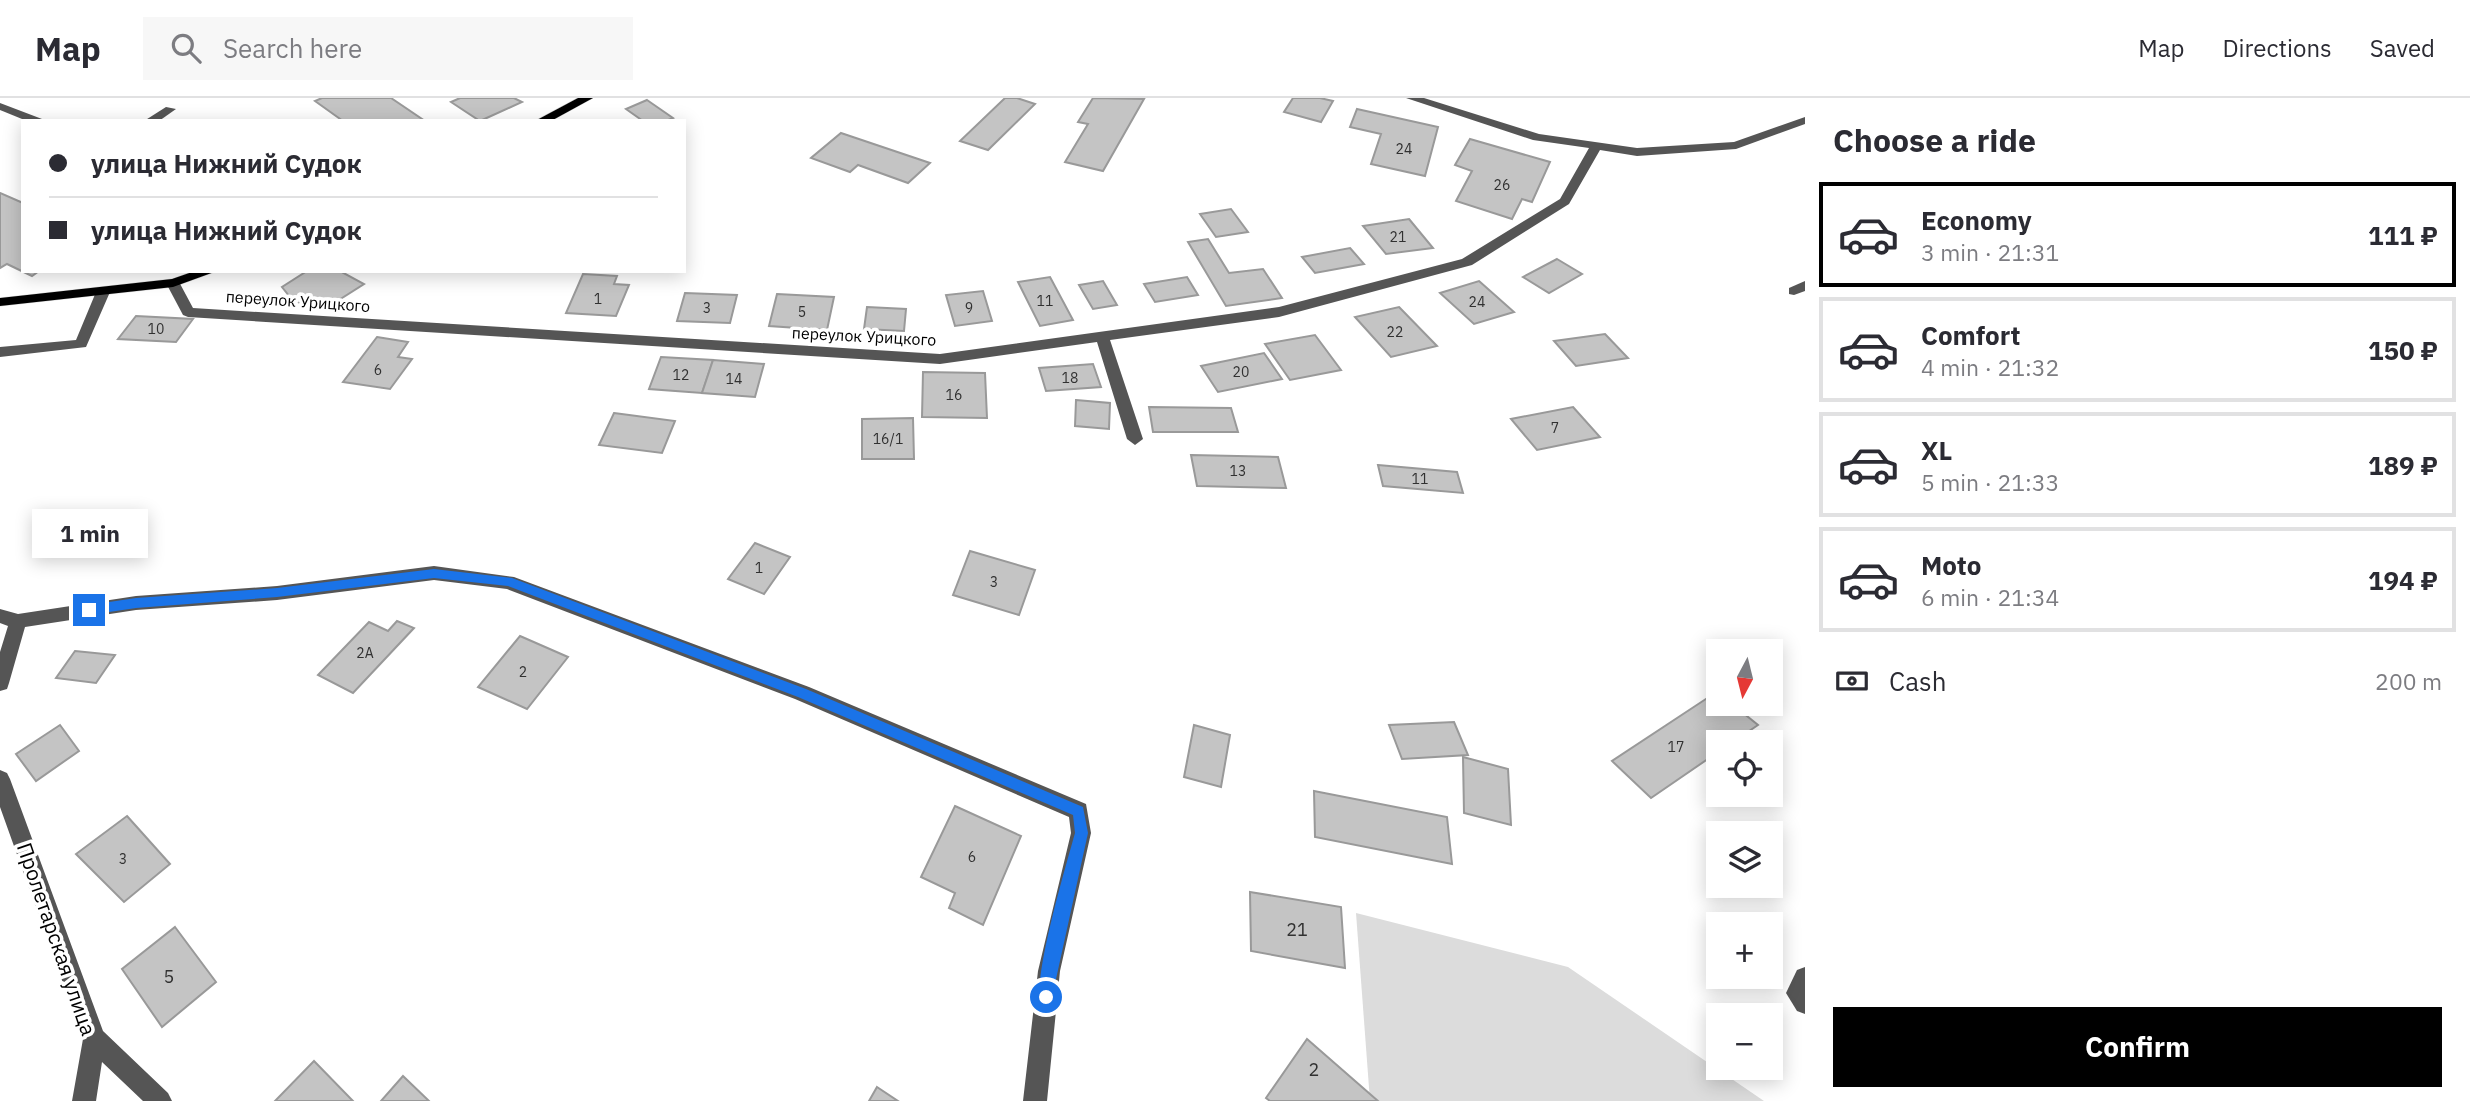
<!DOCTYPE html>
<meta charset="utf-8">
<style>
:root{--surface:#fff;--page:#f7f7f7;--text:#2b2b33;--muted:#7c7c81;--line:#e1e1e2;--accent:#000}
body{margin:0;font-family:"IBM Plex Sans",sans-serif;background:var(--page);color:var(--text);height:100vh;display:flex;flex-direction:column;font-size:26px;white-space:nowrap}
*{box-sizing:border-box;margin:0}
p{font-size:23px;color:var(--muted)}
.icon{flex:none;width:38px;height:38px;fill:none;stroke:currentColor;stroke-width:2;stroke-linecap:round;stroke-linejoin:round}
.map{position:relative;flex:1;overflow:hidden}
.side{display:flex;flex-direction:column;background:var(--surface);width:665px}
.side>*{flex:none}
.top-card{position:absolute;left:21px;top:21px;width:665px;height:154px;border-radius:0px;box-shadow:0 4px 18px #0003;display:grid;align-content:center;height:154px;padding:0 28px;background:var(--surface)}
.needle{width:46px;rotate:187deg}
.fabs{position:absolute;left:1706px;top:541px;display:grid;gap:14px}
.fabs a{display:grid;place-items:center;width:77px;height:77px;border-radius:0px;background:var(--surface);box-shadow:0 4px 18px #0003;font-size:35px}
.end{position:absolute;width:32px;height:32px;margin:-16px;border:9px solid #1a73e8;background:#fff;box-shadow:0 0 0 4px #fff}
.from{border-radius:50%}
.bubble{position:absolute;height:49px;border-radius:0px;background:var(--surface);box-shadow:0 4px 18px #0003;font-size:23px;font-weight:700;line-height:49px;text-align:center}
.top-card b{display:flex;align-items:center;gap:24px;height:66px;font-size:26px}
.top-card b+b{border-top:2px solid var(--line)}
.top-card i{width:18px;height:18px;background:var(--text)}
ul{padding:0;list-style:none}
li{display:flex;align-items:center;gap:21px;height:105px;margin:0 14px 10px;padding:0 14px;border:4px solid var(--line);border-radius:0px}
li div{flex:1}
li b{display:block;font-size:26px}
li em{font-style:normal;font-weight:700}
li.selected{border-color:var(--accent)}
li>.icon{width:63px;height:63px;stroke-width:1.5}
h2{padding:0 28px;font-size:32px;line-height:84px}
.pay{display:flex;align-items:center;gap:18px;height:77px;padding:0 28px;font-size:26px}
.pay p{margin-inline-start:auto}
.cta{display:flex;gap:14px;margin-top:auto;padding:14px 28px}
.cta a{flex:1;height:80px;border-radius:0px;background:var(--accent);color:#fff;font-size:28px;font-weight:700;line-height:80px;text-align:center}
header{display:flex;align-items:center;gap:42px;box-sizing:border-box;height:98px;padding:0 35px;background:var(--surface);border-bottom:2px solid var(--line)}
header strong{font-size:33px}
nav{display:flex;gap:38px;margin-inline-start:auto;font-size:24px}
.search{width:490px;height:63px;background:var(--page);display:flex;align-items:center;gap:18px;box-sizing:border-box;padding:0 24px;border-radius:0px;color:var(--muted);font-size:26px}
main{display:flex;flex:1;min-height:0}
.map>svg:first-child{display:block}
</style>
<header>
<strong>Map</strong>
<div class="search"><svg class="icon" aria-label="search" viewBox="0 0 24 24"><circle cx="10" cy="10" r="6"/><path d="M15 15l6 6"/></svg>Search here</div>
<nav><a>Map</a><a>Directions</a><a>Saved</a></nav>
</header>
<main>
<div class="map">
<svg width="1805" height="1003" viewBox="0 0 1805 1003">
<rect width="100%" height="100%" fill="#fff"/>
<path fill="#dcdcdc" d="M1356 815 1568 869 1764 1003H1370Z"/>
<g fill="#c4c4c4" stroke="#999" stroke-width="2">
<path d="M322 0H391L425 23H343L315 3Z"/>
<path d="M460 0H514L522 4 480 23 451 4Z"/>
<path d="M1005 0H1017L1035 6 988 52 960 43Z"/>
<path d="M1093 0 1144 1 1103 73 1065 64 1088 26 1078 24Z"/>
<path d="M1293 0H1320L1333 3 1321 24 1284 14Z"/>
<path d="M647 2 673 20 666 23H643L626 11Z"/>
<path d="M1357 11 1438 29 1425 78 1371 66 1381 36 1350 29Z"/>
<path d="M841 35 930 65 908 85 858 67 850 74 811 60Z"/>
<path d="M1470 41 1550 64 1532 104 1522 101 1512 121 1456 103 1472 73 1455 67Z"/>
<path d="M0 95 23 105V173H39L32 178 7 166 0 170Z"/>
<path d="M1231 111 1248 134 1216 139 1200 116Z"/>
<path d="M1409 121 1433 150 1386 156 1363 128Z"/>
<path d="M1208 141 1229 175 1263 171 1282 200 1226 208 1188 144Z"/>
<path d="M1350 150 1364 166 1315 175 1302 159Z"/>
<path d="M1557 161 1582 176 1549 195 1523 179Z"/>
<path d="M307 173H340L364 186 331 207 294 204 282 189Z"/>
<path d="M583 176 617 178 614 186 629 187 616 218 566 215Z"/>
<path d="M1050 179 1073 222 1040 228 1018 184Z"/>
<path d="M1187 179 1198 197 1155 204 1144 186Z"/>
<path d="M1103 183 1117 207 1093 211 1079 187Z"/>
<path d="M1479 183 1514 214 1474 226 1440 195Z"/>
<path d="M983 193 992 223 955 228 946 197Z"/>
<path d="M685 195 737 197 730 225 677 223Z"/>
<path d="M777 196 834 199 827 232 769 228Z"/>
<path d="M867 209 906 211 904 233 864 231Z"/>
<path d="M1399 209 1437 248 1391 259 1355 219Z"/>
<path d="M136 218 193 221 176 244 118 241Z"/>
<path d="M1605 236 1628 260 1576 268 1554 243Z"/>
<path d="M1315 237 1341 272 1290 282 1265 246Z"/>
<path d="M377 239 408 244 398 259 412 261 390 291 343 284Z"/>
<path d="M1264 255 1282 281 1218 294 1201 268Z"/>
<path d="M661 259 713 262 702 295 649 291Z"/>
<path d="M713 262 764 266 755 299 702 295Z"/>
<path d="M1093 266 1101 289 1046 293 1039 270Z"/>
<path d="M923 274 985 275 987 320 922 319Z"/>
<path d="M1076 302 1110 305 1109 331 1075 328Z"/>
<path d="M1149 309 1231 310 1238 334H1153Z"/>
<path d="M1573 309 1600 339 1537 352 1511 321Z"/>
<path d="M614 315 675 323 662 355 599 347Z"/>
<path d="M913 320 914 361H862V321Z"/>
<path d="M1191 357 1278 359 1286 390 1197 388Z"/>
<path d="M1378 367 1457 374 1463 395 1383 388Z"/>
<path d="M755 445 790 459 764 496 728 481Z"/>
<path d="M970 453 1035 472 1019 517 953 497Z"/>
<path d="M397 523 414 530 353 595 318 577 369 524 388 533Z"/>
<path d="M520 538 568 559 527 611 478 589Z"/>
<path d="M75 553 115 557 96 585 56 580Z"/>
<path d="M1718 593V606H1732L1758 627 1733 644H1718V654L1651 700 1612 663Z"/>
<path d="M1454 624 1468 657 1402 661 1389 627Z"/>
<path d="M60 627 79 653 36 683 16 656Z"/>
<path d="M1194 627 1230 637 1221 689 1184 679Z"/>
<path d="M1463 659 1508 671 1511 727 1464 715Z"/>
<path d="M1314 693 1447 719 1452 766 1315 739Z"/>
<path d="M955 708 1021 738 983 827 949 810 955 795 921 779Z"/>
<path d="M127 718 170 766 124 804 76 756Z"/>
<path d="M1250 794 1341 809 1345 870 1251 853Z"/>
<path d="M175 829 216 884 162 929 122 871Z"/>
<path d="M1307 941 1378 1003H1270L1266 1000Z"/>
<path d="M314 963 353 1003H275Z"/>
<path d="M403 978 429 1003H381Z"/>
<path d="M877 989 898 1003H869Z"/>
</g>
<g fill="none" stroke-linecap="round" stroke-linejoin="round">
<defs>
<g id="major">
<path d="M578 0H593L551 23H535Z"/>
<path d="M195 173H217L173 189 0 208V200L172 181Z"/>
</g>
</defs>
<use href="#major" stroke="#dbdbdb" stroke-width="1"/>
<g fill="#555" fill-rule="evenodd">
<path d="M1406 0H1424L1539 36 1637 50 1734 44 1805 19V26L1736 51 1637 58 1600 52 1569 106 1472 167 1279 219 1110 242 1143 341 1135 347 1127 341 1097 244 940 266 188 219 183 217 166 185 168 182H178L193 210 940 256 1279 209 1462 161 1560 101 1589 50 1533 42Z"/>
<path d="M0 5 42 21 44 23H27L0 12Z"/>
<path d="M166 9 176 11 159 23H144Z"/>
<path d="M1805 183V193L1794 197 1789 196V190Z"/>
<path d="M103 190 110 194 86 249 0 259V249L76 242 96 194Z"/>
<path d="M434 468 514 479 809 589 1086 706 1091 735 1060 873 1047 1003H1023L1038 873 1071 735 1069 719 795 601 507 491 434 482 277 502 136 512 25 529 9 585 7 591 0 593V554L8 528 0 525V511L18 516 136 498 277 488Z"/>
<path d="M0 672 7 675 10 681 103 933 168 995 172 1003H143L102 964 96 1003H72L83 941 0 709Z"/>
<path d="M1805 869V916L1797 913 1786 895 1797 872Z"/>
</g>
<use href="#major" fill="#000" fill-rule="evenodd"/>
</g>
<path fill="#1a73e8" d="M434 471 512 480 806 591 1083 709 1088 735 1051 904 1046 906 1041 904C1032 882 1067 764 1075 735L1073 717 798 599 508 488 434 480 277 499 136 510 89 517 83 512 89 507 136 500 277 490Z"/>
<g text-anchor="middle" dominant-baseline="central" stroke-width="7" stroke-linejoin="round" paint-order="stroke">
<g font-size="14" fill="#313131">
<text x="1404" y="51">24</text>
<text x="1502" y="87">26</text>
<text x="1398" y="139">21</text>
<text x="598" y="201">1</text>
<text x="1045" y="203">11</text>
<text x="1477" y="204">24</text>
<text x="707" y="210">3</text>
<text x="969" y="210">9</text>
<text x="802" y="214">5</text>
<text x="156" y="231">10</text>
<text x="1395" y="234">22</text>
<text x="378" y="272">6</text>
<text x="1241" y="274">20</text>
<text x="681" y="277">12</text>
<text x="1070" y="280">18</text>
<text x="734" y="281">14</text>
<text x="954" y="297">16</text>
<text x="1555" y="330">7</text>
<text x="888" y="341">16/1</text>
<text x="1238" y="373">13</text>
<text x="1420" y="381">11</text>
<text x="759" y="470">1</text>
<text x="994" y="484">3</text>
<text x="365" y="555">2А</text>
<text x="523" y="574">2</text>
<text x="1676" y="649">17</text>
<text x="972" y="759">6</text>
<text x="123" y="761">3</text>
</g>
<g font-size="16" fill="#000" stroke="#fff">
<text transform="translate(298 203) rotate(4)">переулок Урицкого</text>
<text transform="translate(864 238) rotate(3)">переулок Урицкого</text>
</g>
<g font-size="18" fill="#313131">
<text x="1297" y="831">21</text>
<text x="169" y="878">5</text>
<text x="1314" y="971">2</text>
</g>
<g font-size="21" fill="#000" stroke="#fff">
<text transform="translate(57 841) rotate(71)">Пролетарская улица</text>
</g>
</g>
</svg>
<div class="fabs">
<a><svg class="needle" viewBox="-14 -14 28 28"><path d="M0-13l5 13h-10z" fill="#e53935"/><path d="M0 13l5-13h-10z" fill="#7c7c81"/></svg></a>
<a><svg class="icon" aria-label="locate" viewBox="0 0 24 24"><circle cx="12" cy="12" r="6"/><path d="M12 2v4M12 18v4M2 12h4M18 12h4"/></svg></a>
<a><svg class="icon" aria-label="layers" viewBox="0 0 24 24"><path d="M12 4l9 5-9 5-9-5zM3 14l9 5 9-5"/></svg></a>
<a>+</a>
<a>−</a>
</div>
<i class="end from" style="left:1046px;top:899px"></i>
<i class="end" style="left:89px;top:512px"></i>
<div class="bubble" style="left:32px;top:411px;width:116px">1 min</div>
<div class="top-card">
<b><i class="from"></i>улица Нижний Судок</b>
<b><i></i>улица Нижний Судок</b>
</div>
</div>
<section class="side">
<h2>Choose a ride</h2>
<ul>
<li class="selected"><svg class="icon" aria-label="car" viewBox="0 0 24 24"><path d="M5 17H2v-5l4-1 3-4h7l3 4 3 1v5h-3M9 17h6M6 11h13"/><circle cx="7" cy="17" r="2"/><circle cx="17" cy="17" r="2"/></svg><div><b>Economy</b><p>3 min · 21:31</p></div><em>111 ₽</em></li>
<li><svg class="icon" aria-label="car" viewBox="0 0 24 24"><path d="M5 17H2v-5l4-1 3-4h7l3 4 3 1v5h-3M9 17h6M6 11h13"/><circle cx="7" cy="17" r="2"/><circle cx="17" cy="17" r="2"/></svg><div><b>Comfort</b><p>4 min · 21:32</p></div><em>150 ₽</em></li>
<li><svg class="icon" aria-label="car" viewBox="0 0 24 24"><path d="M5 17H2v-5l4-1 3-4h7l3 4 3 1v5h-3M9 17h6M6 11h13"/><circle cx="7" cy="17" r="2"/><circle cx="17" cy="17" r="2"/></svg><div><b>XL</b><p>5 min · 21:33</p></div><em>189 ₽</em></li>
<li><svg class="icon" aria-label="car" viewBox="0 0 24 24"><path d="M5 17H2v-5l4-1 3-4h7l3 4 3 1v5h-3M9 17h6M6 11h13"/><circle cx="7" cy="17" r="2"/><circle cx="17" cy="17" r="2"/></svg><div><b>Moto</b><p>6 min · 21:34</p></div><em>194 ₽</em></li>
</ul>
<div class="pay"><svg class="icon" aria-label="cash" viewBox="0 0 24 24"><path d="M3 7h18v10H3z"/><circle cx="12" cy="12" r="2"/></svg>Cash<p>200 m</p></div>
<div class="cta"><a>Confirm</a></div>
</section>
</main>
